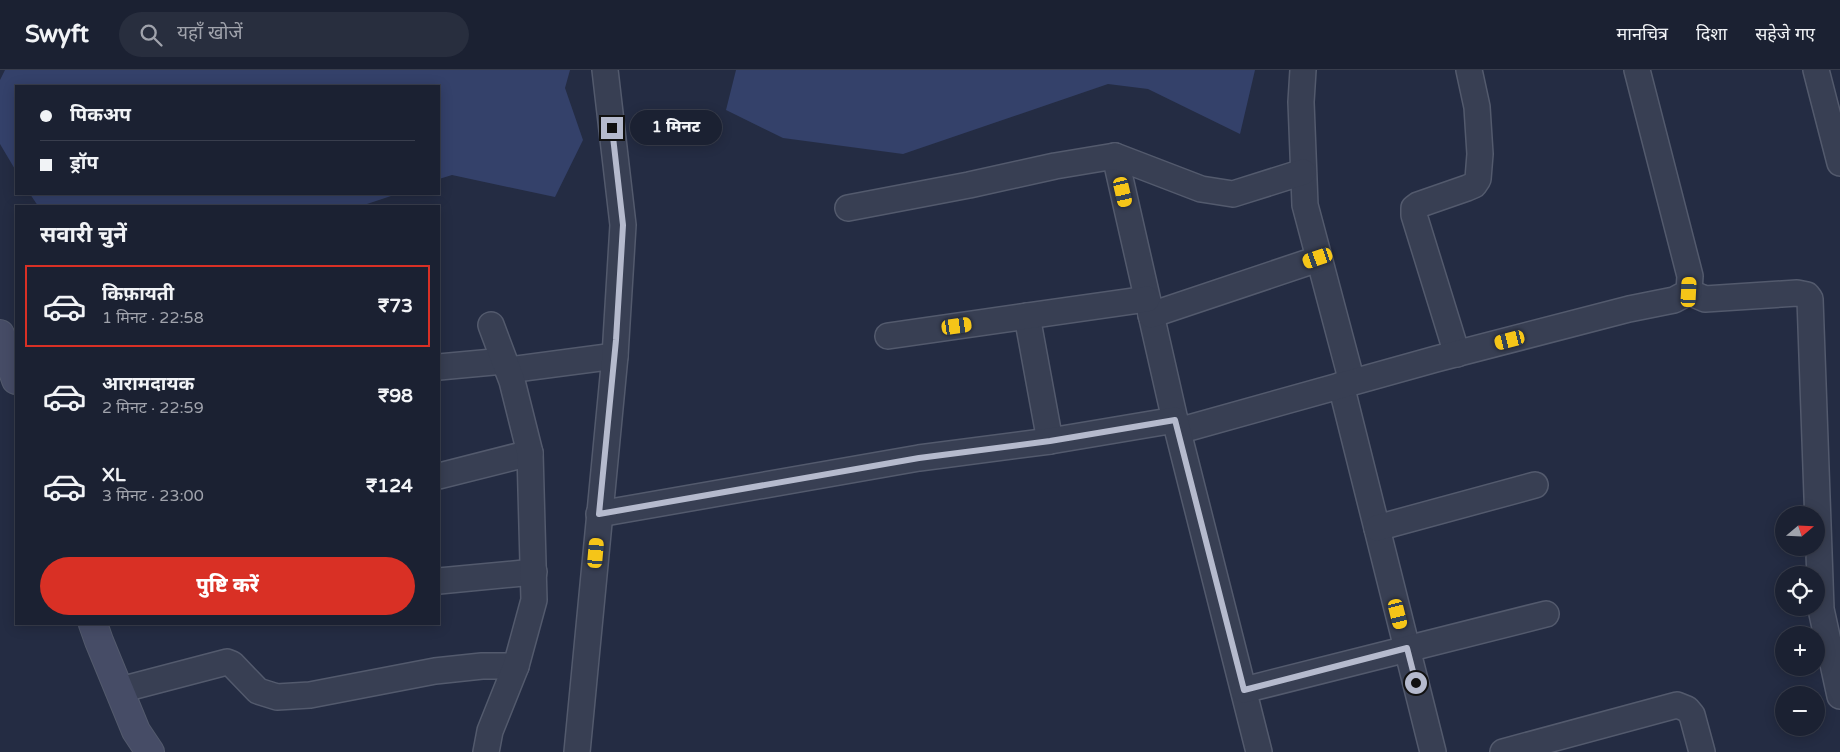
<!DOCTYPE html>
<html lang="hi">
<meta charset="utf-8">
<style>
:root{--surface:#1b2132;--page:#282e3e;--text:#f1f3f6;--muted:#a0a3ac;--line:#393e4d;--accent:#d93025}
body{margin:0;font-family:"Varela Round","Noto Sans Devanagari",sans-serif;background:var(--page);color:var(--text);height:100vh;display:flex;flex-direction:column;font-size:19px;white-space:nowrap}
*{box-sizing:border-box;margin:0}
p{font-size:16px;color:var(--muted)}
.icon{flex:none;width:28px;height:28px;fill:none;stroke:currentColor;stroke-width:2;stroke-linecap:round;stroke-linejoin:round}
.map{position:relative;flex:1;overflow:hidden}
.drawer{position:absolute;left:15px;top:135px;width:425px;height:420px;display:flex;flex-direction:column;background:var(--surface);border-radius:0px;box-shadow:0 2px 12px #0003,0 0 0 1px var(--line)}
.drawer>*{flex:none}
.hud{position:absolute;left:15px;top:15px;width:425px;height:110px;border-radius:0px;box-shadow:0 2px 12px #0003,0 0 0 1px var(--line);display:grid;align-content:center;height:110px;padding:0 25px;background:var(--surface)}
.needle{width:32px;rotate:71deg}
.tools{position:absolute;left:1775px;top:436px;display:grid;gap:10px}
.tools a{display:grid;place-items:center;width:50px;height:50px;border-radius:50%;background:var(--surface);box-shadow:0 2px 12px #0003,0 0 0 1px var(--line);font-size:25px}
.end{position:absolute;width:22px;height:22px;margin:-11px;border:6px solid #b5bacd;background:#111;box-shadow:0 0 0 2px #111}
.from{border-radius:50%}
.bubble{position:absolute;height:35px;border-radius:18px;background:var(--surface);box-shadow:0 2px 12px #0003,0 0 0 1px var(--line);font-size:16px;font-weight:800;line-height:35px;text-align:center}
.car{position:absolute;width:15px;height:30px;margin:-15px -8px;border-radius:6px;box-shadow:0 0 4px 1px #0007;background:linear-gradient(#f5c518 24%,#345 0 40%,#f5c518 0 76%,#345 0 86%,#f5c518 0)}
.hud b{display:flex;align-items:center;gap:18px;height:48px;font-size:19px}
.hud b+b{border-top:1px solid var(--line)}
.hud i{width:12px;height:12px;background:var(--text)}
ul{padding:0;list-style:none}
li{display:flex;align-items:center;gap:15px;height:82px;margin:0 10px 8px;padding:0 15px;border:2px solid transparent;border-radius:0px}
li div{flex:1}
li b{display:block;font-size:19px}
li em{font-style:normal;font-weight:800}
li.active{border-color:var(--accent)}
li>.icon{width:45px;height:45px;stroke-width:1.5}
h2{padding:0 25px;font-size:22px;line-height:60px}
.action{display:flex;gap:10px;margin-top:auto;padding:10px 25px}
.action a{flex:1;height:58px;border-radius:30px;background:var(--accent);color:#fff;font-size:20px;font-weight:800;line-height:58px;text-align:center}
header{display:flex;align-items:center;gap:30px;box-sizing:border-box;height:70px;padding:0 25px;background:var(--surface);border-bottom:1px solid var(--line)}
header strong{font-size:24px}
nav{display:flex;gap:28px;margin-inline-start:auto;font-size:18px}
.search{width:350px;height:45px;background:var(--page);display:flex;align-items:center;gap:12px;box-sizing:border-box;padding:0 18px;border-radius:28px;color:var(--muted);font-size:19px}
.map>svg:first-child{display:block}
</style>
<header>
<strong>Swyft</strong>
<div class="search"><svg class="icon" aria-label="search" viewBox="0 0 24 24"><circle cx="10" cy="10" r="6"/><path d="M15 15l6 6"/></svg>यहाँ खोजें</div>
<nav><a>मानचित्र</a><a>दिशा</a><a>सहेजे गए</a></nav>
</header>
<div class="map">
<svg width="1840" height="682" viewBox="0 0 1840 682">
<rect width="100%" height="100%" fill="#242c43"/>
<g fill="#34416a">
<path d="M5 0H570L565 18 583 70 555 127 452 105 439 109V16H16V101L0 74V10Z"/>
<path d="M736 0H1255L1240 64 1148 19 1108 14 903 84 783 68 726 40Z"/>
<path d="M30 124H397L361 136H38Z"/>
</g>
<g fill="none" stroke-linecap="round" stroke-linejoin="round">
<defs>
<g id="street">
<path d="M1303 0 1301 32 1305 135 1352 312"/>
<path d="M1816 0 1840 93"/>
<path d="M1115 86 1175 350"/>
<path d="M848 138 969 115 1055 96 1115 86 1201 119 1233 124 1303 102"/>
<path d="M1689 222 1705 229 1797 223 1807 225 1810 229 1821 539 1840 626"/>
<path d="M1151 245 1318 189"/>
<path d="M1027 246 1050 371"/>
<path d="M888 266 1147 229"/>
<path d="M1457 284 1414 145V138L1418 135 1467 118 1474 115 1478 109 1480 84 1477 37 1469 0"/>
<path d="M439 297 504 291"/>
<path d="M508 300 615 286"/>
<path d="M1341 315 1433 682"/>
<path d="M1178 361 1436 289 1629 239 1674 230 1689 222 1690 206 1637 0"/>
<path d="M439 406 530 383"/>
<path d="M599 444 919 388 1050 371 1175 350 1259 682"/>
<path d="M1377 458 1535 415"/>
<path d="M439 511 534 502"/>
<path d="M120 620 227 592 232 594 258 621 277 627 310 625 435 601 482 596H516"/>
<path d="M1244 620 1546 544"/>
<path d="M486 682 490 661 516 596 534 530 530 383 512 311 491 255"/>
<path d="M577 682 615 286 623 155 605 0"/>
<path d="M1503 682 1677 635 1687 639 1692 645 1702 682"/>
</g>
<g id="secondary">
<path d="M0 264 16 310"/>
<path d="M93 554 99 571 136 661 150 682"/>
</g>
</defs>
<use href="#street" stroke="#535a6d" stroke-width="28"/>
<use href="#secondary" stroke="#535a6d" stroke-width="30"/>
<use href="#street" stroke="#383f53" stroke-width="25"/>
<use href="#secondary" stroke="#464c66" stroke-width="28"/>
</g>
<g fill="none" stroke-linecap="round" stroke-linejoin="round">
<path stroke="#b5bacd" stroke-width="6" d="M612 58 623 155 616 270 599 444 919 388 1050 371 1175 350 1244 620 1407 578 1416 613"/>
</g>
</svg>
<div class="tools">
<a><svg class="needle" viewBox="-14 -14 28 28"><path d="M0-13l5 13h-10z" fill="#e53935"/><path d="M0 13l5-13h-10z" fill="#a0a3ac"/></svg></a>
<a><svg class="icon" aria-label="locate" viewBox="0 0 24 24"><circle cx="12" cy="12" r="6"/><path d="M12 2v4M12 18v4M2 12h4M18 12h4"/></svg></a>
<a>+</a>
<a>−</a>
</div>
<i class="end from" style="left:1416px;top:613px"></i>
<i class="end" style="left:612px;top:58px"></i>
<div class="bubble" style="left:630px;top:40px;width:92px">1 मिनट</div>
<i class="car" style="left:1123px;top:122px;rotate:167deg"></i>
<i class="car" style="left:1318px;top:188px;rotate:251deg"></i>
<i class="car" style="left:1689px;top:222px;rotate:3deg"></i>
<i class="car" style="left:957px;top:256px;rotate:82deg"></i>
<i class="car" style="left:1510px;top:270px;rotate:256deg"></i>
<i class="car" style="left:596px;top:483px;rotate:5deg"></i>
<i class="car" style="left:1398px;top:544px;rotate:166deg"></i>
<div class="hud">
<b><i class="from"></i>पिकअप</b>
<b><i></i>ड्रॉप</b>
</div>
<section class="drawer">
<h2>सवारी चुनें</h2>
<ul>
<li class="active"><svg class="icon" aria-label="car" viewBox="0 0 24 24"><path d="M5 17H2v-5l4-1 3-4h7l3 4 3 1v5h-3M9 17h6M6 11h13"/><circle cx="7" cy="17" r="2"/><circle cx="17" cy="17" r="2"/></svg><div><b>किफ़ायती</b><p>1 मिनट · 22:58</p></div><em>₹73</em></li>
<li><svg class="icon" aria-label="car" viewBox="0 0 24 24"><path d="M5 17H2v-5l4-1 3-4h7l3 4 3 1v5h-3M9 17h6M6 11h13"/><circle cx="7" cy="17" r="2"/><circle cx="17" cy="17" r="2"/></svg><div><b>आरामदायक</b><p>2 मिनट · 22:59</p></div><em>₹98</em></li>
<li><svg class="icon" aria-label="car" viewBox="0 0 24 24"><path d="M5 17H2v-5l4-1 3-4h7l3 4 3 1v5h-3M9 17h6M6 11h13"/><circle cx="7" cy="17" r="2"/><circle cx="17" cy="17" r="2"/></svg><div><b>XL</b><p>3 मिनट · 23:00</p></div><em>₹124</em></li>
</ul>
<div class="action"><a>पुष्टि करें</a></div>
</section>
</div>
